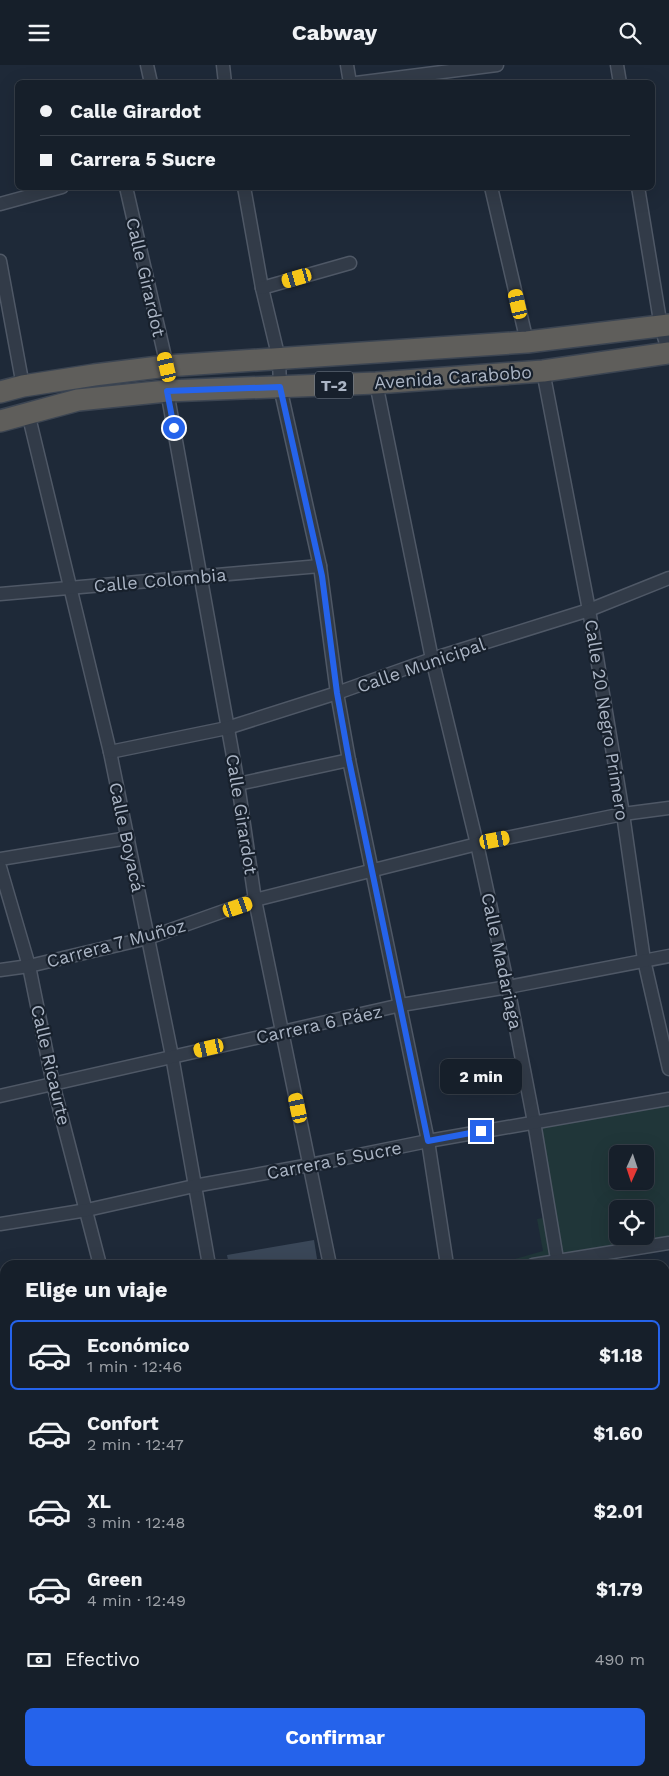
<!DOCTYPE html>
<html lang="es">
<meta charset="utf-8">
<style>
:root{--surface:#161f2a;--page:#232c36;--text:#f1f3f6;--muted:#9ea2a8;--line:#353d47;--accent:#2563eb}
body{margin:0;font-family:"Work Sans",sans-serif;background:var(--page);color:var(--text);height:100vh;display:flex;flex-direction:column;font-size:19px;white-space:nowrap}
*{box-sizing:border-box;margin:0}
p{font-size:16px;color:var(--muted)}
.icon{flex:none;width:28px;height:28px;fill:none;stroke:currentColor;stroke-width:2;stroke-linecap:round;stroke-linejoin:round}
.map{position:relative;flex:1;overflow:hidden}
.details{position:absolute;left:0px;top:1195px;width:670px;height:516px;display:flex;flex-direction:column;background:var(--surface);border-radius:15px 15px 0 0;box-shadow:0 5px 20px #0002,0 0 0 1px var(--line)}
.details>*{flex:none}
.top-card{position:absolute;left:15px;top:15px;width:640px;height:110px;border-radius:8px;box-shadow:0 5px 20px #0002,0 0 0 1px var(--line);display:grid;align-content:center;height:110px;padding:0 25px;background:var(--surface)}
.needle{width:32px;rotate:183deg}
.buttons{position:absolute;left:609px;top:1080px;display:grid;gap:10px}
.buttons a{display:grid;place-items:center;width:45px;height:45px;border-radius:8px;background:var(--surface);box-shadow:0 5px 20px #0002,0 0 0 1px var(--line);font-size:25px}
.end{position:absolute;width:22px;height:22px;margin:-11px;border:6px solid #2563eb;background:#fff;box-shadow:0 0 0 2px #fff}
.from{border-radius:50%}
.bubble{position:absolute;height:35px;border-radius:8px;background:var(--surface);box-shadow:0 5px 20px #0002,0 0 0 1px var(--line);font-size:16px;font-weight:700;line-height:35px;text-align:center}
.car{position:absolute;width:15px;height:30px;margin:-15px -8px;border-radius:6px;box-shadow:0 0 4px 1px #0007;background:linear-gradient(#f5c518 24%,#345 0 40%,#f5c518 0 76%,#345 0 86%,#f5c518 0)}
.top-card b{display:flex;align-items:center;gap:18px;height:48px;font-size:19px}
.top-card b+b{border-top:1px solid var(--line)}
.top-card i{width:12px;height:12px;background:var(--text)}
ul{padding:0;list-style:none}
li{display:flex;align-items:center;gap:15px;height:70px;margin:0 10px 8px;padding:0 15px;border:2px solid transparent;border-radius:8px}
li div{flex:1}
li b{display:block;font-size:19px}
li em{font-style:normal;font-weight:700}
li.on{border-color:var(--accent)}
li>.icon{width:45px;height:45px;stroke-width:1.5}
h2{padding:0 25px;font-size:22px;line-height:60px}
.pay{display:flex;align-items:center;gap:12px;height:55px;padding:0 25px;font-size:19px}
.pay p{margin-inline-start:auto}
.button{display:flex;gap:10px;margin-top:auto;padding:10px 25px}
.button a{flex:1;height:58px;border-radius:8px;background:var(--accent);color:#fff;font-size:20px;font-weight:700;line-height:58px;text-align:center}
header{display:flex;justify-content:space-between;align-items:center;height:65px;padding:0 25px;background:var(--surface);font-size:22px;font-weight:700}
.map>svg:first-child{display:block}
</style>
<header><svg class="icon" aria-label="menu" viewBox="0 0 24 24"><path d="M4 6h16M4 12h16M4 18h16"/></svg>Cabway<svg class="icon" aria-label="search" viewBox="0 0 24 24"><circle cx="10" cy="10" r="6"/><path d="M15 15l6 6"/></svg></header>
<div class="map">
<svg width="669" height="1711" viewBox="0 0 669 1711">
<rect width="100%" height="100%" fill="#1e2938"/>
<path fill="#203639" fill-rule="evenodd" d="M669 1034V1178L572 1200H494L543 1186 537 1154 549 1152 534 1057ZM618 1089H645V1116H618ZM618 1144H645V1171H618Z"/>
<path fill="#3a4758" d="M314 1175 318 1200H229L227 1190Z"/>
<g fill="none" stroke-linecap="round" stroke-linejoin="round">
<defs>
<g id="minor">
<path d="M147 0 151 18"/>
<path d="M223 0 225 18"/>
<path d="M347 0 350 18"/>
<path d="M617 0 620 18"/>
<path d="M356 18 497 0"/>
<path d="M126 122 167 301"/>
<path d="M244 122 262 223 279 294 280 322 320 501 337 628 349 695 428 1076 447 1200"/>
<path d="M491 122 527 277"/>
<path d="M638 122 661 262 669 288"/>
<path d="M0 139 62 122"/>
<path d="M0 196 23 321"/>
<path d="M262 223 350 198"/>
<path d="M543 306 589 545 623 749 644 895 669 1004"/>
<path d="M376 318 432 594 477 779 508 922 534 1057 558 1200"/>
<path d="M167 326 238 719 255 835 330 1200"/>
<path d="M28 348 110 687 172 991 209 1200"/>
<path d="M0 529 320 501"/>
<path d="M110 687 227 663 337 628 432 594 589 545 669 513"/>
<path d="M238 719 349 695"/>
<path d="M0 794 128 773"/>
<path d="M0 802 29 901 53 1019 100 1200"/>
<path d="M0 905 29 901 148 873 255 835 477 779 623 749 669 743"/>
<path d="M0 1031 401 940 508 922 669 891"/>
<path d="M0 1159 87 1145 194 1121 310 1100 428 1076 669 1034"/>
<path d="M533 1200 669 1178"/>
<path d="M665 1294H669"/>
<path d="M0 1296 5 1312"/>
<path d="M665 1375 669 1374"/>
<path d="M0 1433 5 1431"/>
<path d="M97 1706 98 1711"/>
<path d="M393 1706 394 1711"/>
<path d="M427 1706 428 1711"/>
<path d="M544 1706 545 1711"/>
<path d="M653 1706 654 1711"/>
</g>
<g id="secondary">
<path d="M665 1486H669"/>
<path d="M0 1569 5 1567"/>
<path d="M0 1583 5 1582"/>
</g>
<g id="trunk">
<path d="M0 327 23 321 94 310 167 301 527 277 669 260"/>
<path d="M0 356 78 335 167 326 376 318 543 306 669 288"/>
</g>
</defs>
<use href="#minor" stroke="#4f5866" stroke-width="15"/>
<use href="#secondary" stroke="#4f5866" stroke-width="21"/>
<use href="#trunk" stroke="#3c4552" stroke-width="24"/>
<use href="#minor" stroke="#323b48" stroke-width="12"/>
<use href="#secondary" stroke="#3f4a5b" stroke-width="19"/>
<use href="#trunk" stroke="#5f5e5b" stroke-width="21"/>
</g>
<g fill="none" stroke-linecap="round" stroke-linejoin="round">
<path stroke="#2563eb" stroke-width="6" d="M174 363 167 326 280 322 322 511 337 628 349 695 428 1076 481 1066"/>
</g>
<g text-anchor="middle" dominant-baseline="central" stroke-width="4.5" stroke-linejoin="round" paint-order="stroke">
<rect fill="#17202c" stroke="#7f8897" stroke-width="1" x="315" y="306.5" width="38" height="27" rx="4"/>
<g font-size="16" font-weight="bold" fill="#abb5c5">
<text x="334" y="320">T-2</text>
</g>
<g font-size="18" fill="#abb5c5" stroke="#17202c">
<text transform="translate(146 212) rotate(77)">Calle Girardot</text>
<text transform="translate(453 312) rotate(-4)">Avenida Carabobo</text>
<text transform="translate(160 515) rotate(-5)">Calle Colombia</text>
<text transform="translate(421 600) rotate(-19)">Calle Municipal</text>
<text transform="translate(607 655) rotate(81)">Calle 20 Negro Primero</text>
<text transform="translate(242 749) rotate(81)">Calle Girardot</text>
<text transform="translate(127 772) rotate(78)">Calle Boyacá</text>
<text transform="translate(116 878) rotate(-15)">Carrera 7 Muñoz</text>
<text transform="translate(502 896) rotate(78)">Calle Madariaga</text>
<text transform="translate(319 959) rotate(-12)">Carrera 6 Páez</text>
<text transform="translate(51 1000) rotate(77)">Calle Ricaurte</text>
<text transform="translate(334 1095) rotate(-11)">Carrera 5 Sucre</text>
</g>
</g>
</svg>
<div class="buttons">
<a><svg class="needle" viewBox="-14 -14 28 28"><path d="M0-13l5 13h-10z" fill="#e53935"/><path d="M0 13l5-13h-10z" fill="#9ea2a8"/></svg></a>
<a><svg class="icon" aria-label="locate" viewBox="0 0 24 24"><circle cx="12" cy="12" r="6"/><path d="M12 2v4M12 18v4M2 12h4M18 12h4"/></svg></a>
</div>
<i class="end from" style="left:174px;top:363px"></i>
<i class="end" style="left:481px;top:1066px"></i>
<div class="bubble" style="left:440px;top:994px;width:82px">2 min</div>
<i class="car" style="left:297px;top:213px;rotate:254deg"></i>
<i class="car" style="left:518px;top:239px;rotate:347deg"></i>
<i class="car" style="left:167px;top:302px;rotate:347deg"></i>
<i class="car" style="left:495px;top:775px;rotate:79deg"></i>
<i class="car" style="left:238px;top:842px;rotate:71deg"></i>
<i class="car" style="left:209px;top:983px;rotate:257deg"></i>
<i class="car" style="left:298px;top:1043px;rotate:348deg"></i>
<div class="top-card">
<b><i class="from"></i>Calle Girardot</b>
<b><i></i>Carrera 5 Sucre</b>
</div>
<section class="details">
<h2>Elige un viaje</h2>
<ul>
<li class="on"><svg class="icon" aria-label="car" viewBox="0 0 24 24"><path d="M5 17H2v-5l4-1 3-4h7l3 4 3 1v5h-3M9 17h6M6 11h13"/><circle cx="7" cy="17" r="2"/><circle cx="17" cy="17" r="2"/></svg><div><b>Económico</b><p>1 min · 12:46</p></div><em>$1.18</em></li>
<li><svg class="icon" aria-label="car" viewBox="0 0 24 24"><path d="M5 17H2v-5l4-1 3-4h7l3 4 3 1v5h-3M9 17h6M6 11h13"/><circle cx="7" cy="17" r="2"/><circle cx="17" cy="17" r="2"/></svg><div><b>Confort</b><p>2 min · 12:47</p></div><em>$1.60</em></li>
<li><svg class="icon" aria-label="car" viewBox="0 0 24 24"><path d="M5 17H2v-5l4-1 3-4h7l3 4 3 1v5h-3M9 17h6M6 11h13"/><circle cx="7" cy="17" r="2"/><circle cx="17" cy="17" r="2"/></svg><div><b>XL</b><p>3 min · 12:48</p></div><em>$2.01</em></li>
<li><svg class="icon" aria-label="car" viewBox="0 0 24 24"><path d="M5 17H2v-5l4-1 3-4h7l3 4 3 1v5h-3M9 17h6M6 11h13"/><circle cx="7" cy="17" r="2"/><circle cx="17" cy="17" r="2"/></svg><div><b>Green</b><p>4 min · 12:49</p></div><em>$1.79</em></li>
</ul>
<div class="pay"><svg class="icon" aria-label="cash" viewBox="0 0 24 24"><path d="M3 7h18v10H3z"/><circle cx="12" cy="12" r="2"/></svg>Efectivo<p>490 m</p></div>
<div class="button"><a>Confirmar</a></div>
</section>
</div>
